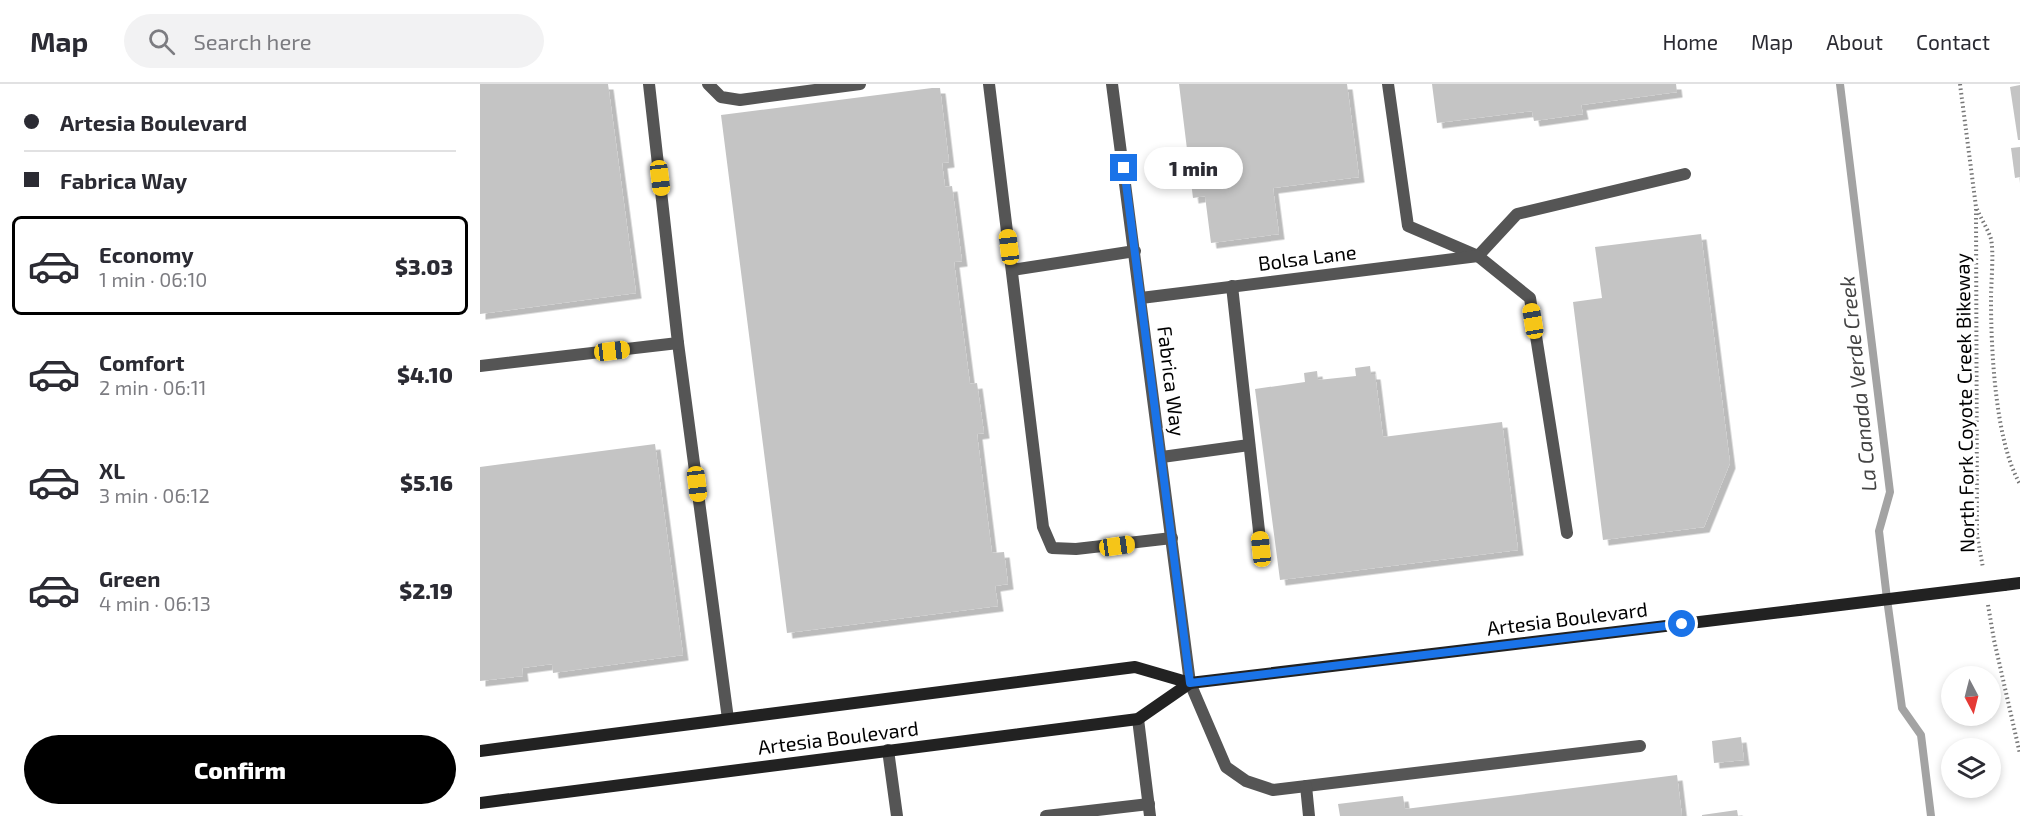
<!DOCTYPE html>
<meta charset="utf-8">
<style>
:root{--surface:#fff;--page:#f2f2f3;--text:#2b2b33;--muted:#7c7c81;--line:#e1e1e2;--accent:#000}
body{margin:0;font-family:"Exo 2",sans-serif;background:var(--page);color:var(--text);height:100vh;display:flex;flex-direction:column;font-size:22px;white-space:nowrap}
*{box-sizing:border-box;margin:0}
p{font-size:20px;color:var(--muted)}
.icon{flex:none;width:33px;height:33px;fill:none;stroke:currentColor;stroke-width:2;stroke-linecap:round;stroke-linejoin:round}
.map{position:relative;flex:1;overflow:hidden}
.details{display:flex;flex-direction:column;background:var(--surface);width:480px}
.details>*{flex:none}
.hud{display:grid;align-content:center;height:132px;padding:0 24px;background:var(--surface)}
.needle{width:39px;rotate:173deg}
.buttons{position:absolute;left:1461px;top:582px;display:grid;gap:12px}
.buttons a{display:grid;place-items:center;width:60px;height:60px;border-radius:50%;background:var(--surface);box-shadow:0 3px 9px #0003;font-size:30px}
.end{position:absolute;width:27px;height:27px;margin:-14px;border:8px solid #1a73e8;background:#fff;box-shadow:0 0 0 3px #fff}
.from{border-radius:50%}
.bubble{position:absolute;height:42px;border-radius:21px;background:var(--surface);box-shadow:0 3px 9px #0003;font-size:20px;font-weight:800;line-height:42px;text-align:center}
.car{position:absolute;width:18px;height:36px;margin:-18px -9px;border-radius:8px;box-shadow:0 0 4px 2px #0007;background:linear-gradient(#f5c518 24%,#345 0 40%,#f5c518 0 76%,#345 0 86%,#f5c518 0)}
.hud b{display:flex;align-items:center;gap:21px;height:57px;font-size:22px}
.hud b+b{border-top:2px solid var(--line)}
.hud i{width:15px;height:15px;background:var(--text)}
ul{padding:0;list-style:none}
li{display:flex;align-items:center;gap:18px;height:99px;margin:0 12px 9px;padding:0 12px;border:3px solid transparent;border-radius:9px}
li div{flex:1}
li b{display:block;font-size:22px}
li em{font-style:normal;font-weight:800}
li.selected{border-color:var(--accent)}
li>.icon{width:54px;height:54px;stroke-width:1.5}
.button{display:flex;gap:12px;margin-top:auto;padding:12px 24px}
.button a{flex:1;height:69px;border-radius:36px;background:var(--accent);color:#fff;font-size:24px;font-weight:800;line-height:69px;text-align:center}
header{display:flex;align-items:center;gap:36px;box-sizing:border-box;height:84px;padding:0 30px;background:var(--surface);border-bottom:2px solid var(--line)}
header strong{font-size:28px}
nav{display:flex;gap:33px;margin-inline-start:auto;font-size:21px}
.search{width:420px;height:54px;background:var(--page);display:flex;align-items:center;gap:15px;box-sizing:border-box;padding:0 21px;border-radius:33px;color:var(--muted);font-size:22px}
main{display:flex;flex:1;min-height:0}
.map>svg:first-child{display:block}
</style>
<header>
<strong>Map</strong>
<div class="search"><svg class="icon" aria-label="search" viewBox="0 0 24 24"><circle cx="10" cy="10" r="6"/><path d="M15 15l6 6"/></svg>Search here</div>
<nav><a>Home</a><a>Map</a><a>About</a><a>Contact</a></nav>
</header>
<main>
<section class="details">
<div class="hud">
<b><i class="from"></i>Artesia Boulevard</b>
<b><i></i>Fabrica Way</b>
</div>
<ul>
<li class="selected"><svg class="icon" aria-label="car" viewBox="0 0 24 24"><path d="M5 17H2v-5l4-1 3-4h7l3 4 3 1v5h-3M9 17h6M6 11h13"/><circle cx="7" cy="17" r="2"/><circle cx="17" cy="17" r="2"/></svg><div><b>Economy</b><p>1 min · 06:10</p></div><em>$3.03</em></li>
<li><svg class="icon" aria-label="car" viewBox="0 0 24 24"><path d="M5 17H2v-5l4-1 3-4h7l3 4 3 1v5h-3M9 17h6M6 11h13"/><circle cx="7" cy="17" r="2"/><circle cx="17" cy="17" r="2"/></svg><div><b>Comfort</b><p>2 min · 06:11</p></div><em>$4.10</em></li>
<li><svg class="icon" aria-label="car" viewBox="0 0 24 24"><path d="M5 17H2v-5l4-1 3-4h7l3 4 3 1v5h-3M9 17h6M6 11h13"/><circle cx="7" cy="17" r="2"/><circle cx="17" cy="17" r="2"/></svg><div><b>XL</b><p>3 min · 06:12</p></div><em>$5.16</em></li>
<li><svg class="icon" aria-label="car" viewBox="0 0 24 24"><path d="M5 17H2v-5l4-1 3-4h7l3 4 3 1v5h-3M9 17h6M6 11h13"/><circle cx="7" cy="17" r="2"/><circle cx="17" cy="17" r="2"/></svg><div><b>Green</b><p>4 min · 06:13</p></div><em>$2.19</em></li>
</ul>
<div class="button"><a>Confirm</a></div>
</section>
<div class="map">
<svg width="1540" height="732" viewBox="0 0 1540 732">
<defs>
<filter id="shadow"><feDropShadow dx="5.5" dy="5.5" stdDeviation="0" flood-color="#0004"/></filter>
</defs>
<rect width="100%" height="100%" fill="#fff"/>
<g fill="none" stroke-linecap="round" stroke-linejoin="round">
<path stroke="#a3a3a3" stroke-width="8" d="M1360 0 1410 408 1399 447 1407 515 1422 624 1441 651 1451 732"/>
</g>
<g fill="#c4c4c4" filter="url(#shadow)">
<path d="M0 0H128L156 209 0 230Z"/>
<path d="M699 0H867L879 93 793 104 799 150 731 159 725 112 713 114Z"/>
<path d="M952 0H1196L1197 8 1101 21 1103 30 1054 37 1052 27 957 39Z"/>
<path d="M1540 1V56H1538L1530 3Z"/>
<path d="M452 4H460L469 78 462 79 465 103 472 102 482 177 474 178 490 300 497 299 504 349 497 350 512 469 524 468 528 500 515 502 518 522 307 549 241 31Z"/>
<path d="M1540 63V93L1535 94 1531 64Z"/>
<path d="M1221 150 1250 379 1224 443 1123 456 1093 218 1122 214 1115 163Z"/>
<path d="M890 282 891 290H895L903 353 1022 338 1038 466 800 496 775 305 825 298 824 289 837 287 838 296 876 292 875 284Z"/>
<path d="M175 360 203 571 73 589 72 580 42 584 43 592 0 597V383Z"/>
<path d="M1261 653 1264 676 1234 679 1232 657Z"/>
<path d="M1197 691 1202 732H860L858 720 923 712 925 725Z"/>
<path d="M1257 726 1258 732H1222V731Z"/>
</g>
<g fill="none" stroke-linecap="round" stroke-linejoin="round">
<g stroke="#777" stroke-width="4" stroke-dasharray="1.5 3" stroke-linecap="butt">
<path d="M1480 0 1496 123 1497 451 1503 484"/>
<path d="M1497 125C1501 135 1508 145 1511 155 1514 169 1511 199 1511 215 1511 265 1515 357 1540 400"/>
<path d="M1508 521 1514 556 1540 670"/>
</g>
<g stroke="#555" stroke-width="12">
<path d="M228 0 241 13 260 16 380 0"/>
<path d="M509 0 563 443 572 464 596 465 692 454"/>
<path d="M908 0 928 142 998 172 1050 214 1087 449"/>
<path d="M998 172 1037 130 1205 90"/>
<path d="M532 186 655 167"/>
<path d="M752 202 781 465"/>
<path d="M198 259 248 635"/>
<path d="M0 282 198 259 169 0"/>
<path d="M682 373 769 361"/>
<path d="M710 599 746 683 766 697 793 706 1160 662"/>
<path d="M658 635 670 732"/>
<path d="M408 666 417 732"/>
<path d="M826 702 829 732"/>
<path d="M566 732 669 720"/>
</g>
<g stroke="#555" stroke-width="12">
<path d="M632 0 710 599"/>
<path d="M661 214 998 172"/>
</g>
<g stroke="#222" stroke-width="12">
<path d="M1524 501 1540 499"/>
<path d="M0 667 655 583 710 599 1319 526"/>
<path d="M0 719 658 635 710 599"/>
</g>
<path stroke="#222" stroke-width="12" d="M1319 526 1524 501"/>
</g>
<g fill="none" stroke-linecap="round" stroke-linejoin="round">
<path stroke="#1a73e8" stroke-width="8" d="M644 84 710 599 1202 540"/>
</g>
<g text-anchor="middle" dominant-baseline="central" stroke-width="6" stroke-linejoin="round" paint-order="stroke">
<g font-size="20" fill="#000" stroke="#fff">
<text transform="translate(827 173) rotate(-7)">Bolsa Lane</text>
<text transform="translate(692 297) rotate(83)">Fabrica Way</text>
<text transform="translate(1484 319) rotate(-91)">North Fork Coyote Creek Bikeway</text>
<text transform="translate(1087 534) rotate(-7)">Artesia Boulevard</text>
<text transform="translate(358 653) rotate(-7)">Artesia Boulevard</text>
</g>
<g font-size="21" font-style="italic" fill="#444" stroke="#fff">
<text transform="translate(1377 300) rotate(-96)">La Canada Verde Creek</text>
</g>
</g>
</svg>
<div class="buttons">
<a><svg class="needle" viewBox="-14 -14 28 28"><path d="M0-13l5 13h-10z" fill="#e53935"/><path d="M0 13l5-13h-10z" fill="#7c7c81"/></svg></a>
<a><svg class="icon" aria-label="layers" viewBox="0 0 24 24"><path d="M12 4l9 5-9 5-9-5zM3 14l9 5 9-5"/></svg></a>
</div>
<i class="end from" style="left:1202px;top:540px"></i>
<i class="end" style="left:644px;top:84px"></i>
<div class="bubble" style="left:664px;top:63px;width:99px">1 min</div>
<i class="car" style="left:180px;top:94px;rotate:173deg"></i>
<i class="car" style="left:529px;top:163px;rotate:353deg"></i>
<i class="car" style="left:1053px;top:237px;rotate:351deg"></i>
<i class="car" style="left:132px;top:267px;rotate:83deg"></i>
<i class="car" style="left:217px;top:400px;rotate:173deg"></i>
<i class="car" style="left:637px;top:462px;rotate:82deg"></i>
<i class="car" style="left:781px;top:465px;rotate:354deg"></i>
</div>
</main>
